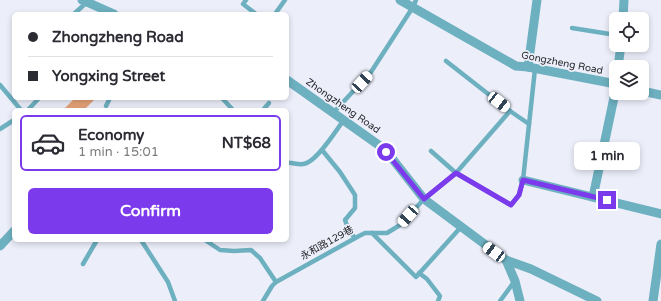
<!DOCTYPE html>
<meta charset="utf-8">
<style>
:root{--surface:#fff;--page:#f7f7f7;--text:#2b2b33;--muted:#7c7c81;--line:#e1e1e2;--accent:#7c3aed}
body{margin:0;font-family:"Varela Round","Noto Sans TC",sans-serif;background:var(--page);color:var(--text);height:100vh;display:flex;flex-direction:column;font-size:15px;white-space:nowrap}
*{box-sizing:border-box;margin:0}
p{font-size:13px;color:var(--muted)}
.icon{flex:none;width:22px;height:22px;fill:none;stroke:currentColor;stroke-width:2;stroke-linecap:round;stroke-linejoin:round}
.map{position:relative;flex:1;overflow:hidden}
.sheet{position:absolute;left:12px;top:108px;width:277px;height:134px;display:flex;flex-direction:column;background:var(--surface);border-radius:6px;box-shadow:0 2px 6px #0003}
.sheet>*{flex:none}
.guide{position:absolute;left:12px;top:12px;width:277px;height:88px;border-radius:6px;box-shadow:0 2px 6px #0003;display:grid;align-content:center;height:88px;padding:0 16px;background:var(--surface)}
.buttons{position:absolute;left:609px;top:12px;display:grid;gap:8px}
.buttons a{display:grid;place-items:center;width:40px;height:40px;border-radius:6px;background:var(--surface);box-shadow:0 2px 6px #0003;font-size:20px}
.end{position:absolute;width:18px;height:18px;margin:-9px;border:5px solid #7c3aed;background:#fff;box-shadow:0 0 0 2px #fff}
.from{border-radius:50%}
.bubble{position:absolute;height:28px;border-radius:6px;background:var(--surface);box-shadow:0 2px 6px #0003;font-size:13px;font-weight:700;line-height:28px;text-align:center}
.car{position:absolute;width:12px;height:24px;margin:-12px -6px;border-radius:5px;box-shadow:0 0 3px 1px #0007;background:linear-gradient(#fff 24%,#345 0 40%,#fff 0 76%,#345 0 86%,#fff 0)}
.guide b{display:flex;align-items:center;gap:14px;height:38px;font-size:15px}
.guide b+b{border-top:1px solid var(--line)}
.guide i{width:10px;height:10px;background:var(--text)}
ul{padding:7px 0 0;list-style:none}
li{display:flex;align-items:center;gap:12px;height:56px;margin:0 8px 6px;padding:0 8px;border:2px solid transparent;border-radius:6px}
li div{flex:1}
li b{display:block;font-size:15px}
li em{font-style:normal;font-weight:700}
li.current{border-color:var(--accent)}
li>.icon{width:36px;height:36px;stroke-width:1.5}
.primary-button{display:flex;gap:8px;margin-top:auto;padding:8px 16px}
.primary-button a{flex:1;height:46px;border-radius:6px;background:var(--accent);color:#fff;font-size:16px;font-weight:700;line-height:46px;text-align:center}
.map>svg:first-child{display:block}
</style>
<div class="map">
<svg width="661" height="301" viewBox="0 0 661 301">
<rect width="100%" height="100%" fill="#eceefa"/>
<path fill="#e6a277" d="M75 98H96L84 110H63Z"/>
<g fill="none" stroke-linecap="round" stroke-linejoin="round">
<g stroke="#6db0c0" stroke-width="4.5">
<path d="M246 0 243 4 256 14"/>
<path d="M74 14 87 2"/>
<path d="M275 14 285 0"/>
<path d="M572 28 616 35"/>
<path d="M446 61 510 111 529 124"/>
<path d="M0 85 21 110"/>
<path d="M222 98 233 110"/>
<path d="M106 106 110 98"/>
<path d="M28 110 39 98"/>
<path d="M263 110 269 103"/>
<path d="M333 113 371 72 413 7 416 0"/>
<path d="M0 129 14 120"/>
<path d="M322 150 340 172 355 195V208L345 220 349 231 355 238"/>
<path d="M431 151 456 173 511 205 519 195 523 180 535 69"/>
<path d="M287 163C292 162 297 165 303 164 315 164 336 131 343 121"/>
<path d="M372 233 416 277 461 227"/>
<path d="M141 240 168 282 175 301"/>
<path d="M205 240 220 250 234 251 251 250 260 258 276 282"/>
<path d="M83 264 97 240"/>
<path d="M419 273 427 279 440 296 438 301"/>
<path d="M263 301 272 286 276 282 359 236 365 233H387L400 225 424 199 456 173 510 111"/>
<path d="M500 301 514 282"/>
</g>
<g stroke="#6db0c0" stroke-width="9">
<path d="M82 0 114 14"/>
<path d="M400 0 516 66 528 67 616 84"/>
<path d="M623 19 624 0"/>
<path d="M528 67 537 0"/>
<path d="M618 67 621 45"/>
<path d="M287 80 380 146 387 152 424 199 506 260 531 269 597 301"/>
<path d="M642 91 661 95"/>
<path d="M523 180 661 214"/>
<path d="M593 197 616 88"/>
<path d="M0 246 14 231"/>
<path d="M506 260 515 281 520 301"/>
<path d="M653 301 661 244"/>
</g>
</g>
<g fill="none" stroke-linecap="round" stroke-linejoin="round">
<path stroke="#7c3aed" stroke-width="5" d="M386 152 424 199 456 173 511 205 519 195 523 180 607 200"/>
</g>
<g text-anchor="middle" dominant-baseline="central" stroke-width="3.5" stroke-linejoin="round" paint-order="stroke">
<g font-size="10" fill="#27272c" stroke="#eceefa">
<text transform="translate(562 63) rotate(11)">Gongzheng Road</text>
<text transform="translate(343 106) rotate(35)">Zhongzheng Road</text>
<text transform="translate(327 243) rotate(-29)">永和路129巷</text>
</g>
</g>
</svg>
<div class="buttons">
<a><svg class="icon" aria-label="locate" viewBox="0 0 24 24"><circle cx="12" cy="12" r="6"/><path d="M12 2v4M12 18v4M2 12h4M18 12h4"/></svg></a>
<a><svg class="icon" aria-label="layers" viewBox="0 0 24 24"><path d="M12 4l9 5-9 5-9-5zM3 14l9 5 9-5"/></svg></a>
</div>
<i class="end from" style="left:386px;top:152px"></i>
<i class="end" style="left:607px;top:200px"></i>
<div class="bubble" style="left:574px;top:142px;width:66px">1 min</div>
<i class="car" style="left:362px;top:82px;rotate:43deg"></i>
<i class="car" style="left:499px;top:102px;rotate:128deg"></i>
<i class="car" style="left:408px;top:216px;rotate:222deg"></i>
<i class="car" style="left:494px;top:252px;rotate:306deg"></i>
<div class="guide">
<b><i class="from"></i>Zhongzheng Road</b>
<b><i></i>Yongxing Street</b>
</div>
<section class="sheet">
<ul>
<li class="current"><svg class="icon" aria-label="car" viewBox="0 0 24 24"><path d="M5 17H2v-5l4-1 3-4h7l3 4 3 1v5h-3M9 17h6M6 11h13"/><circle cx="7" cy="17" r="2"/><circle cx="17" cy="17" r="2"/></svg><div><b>Economy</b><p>1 min · 15:01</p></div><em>NT$68</em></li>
</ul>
<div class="primary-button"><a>Confirm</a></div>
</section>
</div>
